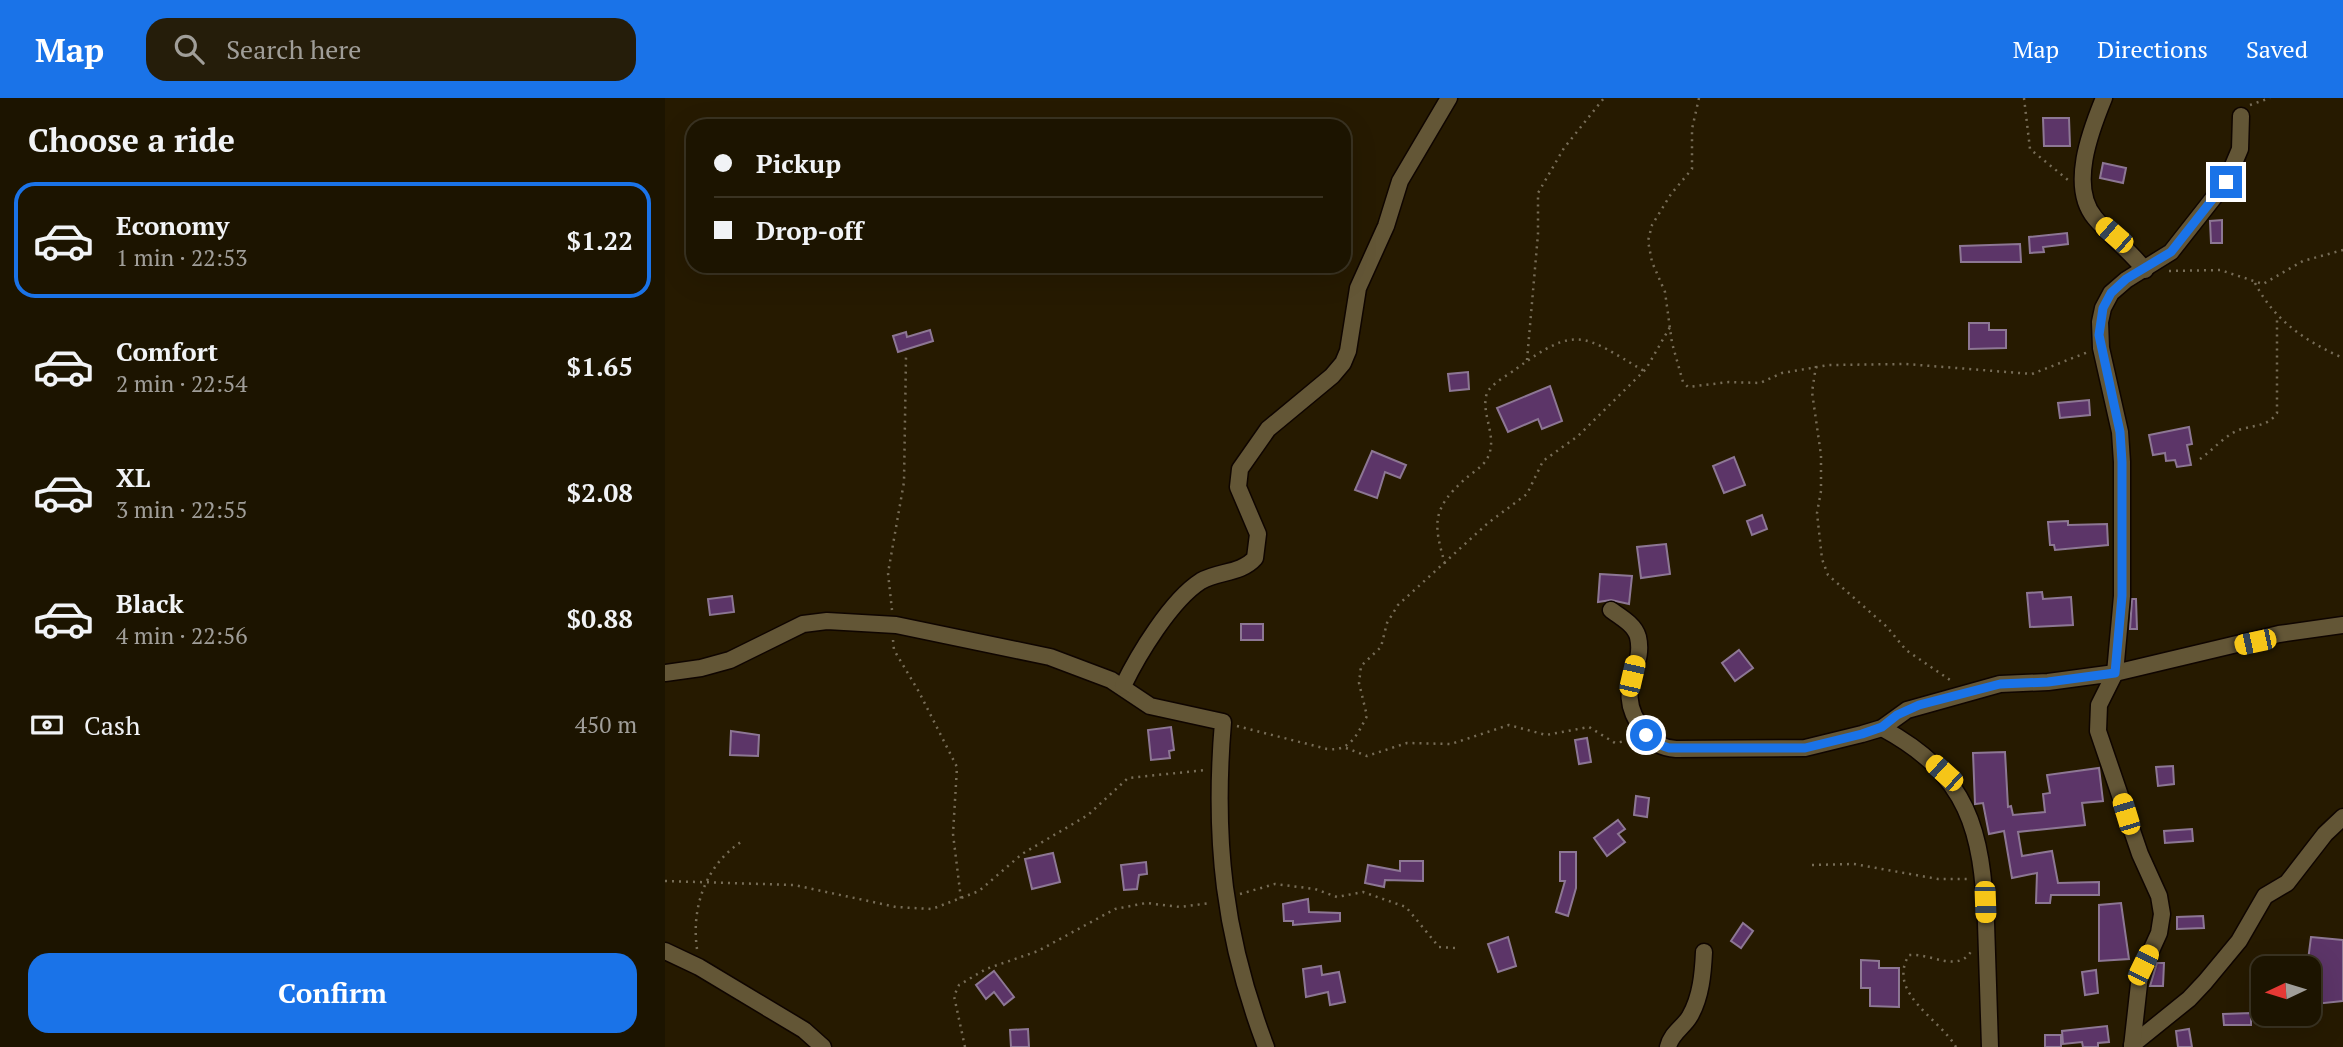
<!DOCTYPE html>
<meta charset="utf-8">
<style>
:root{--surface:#1c1400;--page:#251d0a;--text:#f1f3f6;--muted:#a09e99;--line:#3a3322;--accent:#1a73e8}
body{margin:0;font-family:"PT Serif",serif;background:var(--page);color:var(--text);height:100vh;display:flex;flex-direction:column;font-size:26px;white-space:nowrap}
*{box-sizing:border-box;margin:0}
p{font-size:23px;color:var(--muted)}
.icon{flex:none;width:38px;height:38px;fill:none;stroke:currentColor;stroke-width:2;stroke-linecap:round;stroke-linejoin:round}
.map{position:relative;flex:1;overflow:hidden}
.side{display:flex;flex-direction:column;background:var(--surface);width:665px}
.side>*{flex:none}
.guide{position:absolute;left:21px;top:21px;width:665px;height:154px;border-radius:21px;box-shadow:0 7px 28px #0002,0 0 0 2px var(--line);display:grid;align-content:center;height:154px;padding:0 28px;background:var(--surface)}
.needle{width:46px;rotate:266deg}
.tools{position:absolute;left:1586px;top:858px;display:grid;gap:14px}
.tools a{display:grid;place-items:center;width:70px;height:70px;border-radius:14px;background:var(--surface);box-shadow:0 7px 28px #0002,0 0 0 2px var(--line);font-size:35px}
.end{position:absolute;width:32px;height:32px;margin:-16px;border:9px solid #1a73e8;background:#fff;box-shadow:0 0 0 4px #fff}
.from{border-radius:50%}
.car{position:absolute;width:21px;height:42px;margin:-21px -10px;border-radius:9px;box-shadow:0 0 5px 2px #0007;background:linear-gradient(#f5c518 24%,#345 0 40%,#f5c518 0 76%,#345 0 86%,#f5c518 0)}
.guide b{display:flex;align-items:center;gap:24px;height:66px;font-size:26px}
.guide b+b{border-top:2px solid var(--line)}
.guide i{width:18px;height:18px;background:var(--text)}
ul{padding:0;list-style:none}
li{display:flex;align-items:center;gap:21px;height:116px;margin:0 14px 10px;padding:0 14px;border:4px solid transparent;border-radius:21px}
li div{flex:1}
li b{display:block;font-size:26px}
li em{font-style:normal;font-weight:600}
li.current{border-color:var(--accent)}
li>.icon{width:63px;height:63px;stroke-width:1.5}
h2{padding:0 28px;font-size:32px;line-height:84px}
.pay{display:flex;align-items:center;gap:18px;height:77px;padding:0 28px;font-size:26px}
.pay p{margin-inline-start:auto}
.action{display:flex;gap:14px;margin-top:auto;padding:14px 28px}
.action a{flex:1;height:80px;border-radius:21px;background:var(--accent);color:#fff;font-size:28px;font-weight:600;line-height:80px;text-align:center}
header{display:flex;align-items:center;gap:42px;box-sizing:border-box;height:98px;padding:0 35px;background:var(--accent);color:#fff}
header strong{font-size:33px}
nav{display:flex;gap:38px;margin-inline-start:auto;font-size:24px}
.search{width:490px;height:63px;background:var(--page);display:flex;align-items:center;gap:18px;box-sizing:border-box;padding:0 24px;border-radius:21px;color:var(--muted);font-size:26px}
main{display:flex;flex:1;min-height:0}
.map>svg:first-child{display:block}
</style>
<header>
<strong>Map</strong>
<div class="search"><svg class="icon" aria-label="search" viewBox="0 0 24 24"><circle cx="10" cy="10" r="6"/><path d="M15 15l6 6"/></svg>Search here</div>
<nav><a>Map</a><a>Directions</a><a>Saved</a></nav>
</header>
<main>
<section class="side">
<h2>Choose a ride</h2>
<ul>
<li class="current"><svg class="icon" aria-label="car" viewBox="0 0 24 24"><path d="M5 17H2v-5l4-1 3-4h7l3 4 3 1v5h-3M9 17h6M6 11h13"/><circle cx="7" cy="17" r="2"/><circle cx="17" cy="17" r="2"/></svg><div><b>Economy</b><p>1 min · 22:53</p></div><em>$1.22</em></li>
<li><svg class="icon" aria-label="car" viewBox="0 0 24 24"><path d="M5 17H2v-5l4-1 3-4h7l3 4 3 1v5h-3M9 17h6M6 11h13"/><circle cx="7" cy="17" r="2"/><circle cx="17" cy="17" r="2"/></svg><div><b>Comfort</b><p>2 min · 22:54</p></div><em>$1.65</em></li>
<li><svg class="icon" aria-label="car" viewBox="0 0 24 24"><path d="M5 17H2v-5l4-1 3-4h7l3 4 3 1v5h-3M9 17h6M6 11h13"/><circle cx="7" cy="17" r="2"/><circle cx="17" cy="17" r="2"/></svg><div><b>XL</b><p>3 min · 22:55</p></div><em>$2.08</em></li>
<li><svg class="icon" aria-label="car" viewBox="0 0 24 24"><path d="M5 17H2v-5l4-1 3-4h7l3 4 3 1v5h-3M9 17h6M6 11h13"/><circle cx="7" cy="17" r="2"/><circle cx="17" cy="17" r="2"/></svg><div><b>Black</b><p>4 min · 22:56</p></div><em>$0.88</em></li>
</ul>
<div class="pay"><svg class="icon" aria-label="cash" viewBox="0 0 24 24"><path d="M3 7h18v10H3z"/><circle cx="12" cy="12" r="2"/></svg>Cash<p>450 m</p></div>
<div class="action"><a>Confirm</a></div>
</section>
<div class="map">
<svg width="1678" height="949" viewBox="0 0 1678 949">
<rect width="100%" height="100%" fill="#261a00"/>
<g fill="#5c3568" stroke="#8d7794" stroke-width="2">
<path d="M1378 20H1404L1405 48H1379Z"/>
<path d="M1438 65 1461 70 1458 85 1435 80Z"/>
<path d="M1557 122V145H1546L1545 123Z"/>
<path d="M1402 135 1403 146 1378 149 1379 154 1365 155 1364 139Z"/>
<path d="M1355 146 1356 164H1296L1295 148Z"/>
<path d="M1304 225H1324V232H1341V250L1304 251Z"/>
<path d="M265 232 268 243 233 254 228 238 241 234 242 239Z"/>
<path d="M803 274 804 291 785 293 783 276Z"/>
<path d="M885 288 897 323 877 331 873 321 843 334 832 310Z"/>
<path d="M1424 302 1425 317 1395 320 1393 305Z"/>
<path d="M1524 329 1527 346 1522 347 1526 367 1512 369 1510 362 1501 363 1500 355 1488 357 1484 337Z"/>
<path d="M707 353 741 367 735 380 720 374 712 400 690 392Z"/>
<path d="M1069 359 1080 387 1059 395 1048 368Z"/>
<path d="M1097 417 1102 431 1087 437 1082 423Z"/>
<path d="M1403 423V427L1442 426 1443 447 1390 452 1389 447H1385L1383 424Z"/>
<path d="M1001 446 1005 476 976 480 972 449Z"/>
<path d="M935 476 967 478 964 506 946 502 933 504Z"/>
<path d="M1377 494 1378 501 1406 499 1408 527 1365 529 1362 495Z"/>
<path d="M67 498 69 514 45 517 43 501Z"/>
<path d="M1467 501H1471L1472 531H1465Z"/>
<rect x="576" y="526" width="22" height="16"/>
<path d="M1074 552 1088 570 1070 583 1057 565Z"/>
<path d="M506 629 509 652 504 653 505 660 486 662 483 632Z"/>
<path d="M66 633 94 637 93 658 65 657Z"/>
<path d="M922 640 926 664 914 666 910 642Z"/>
<path d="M1340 654 1343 709 1346 708 1348 717 1380 714 1378 696 1385 695 1382 677 1434 670 1438 703 1417 705 1420 727 1353 734 1357 758 1387 753 1393 785 1434 784V797H1386L1385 805H1371L1372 775 1347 780 1339 733 1324 736 1318 705 1310 706 1308 655Z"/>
<path d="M1508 668 1509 686 1493 688 1491 669Z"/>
<path d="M971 698 984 700 982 719 969 717Z"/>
<path d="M953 722 960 731 953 736 960 744 942 758 929 740Z"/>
<path d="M1527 731 1528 743 1500 745 1499 733Z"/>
<path d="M895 754H911V790L903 818 891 814 900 783H895Z"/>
<path d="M388 755 395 784 367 791 360 761Z"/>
<path d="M735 763H758V783L720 782 719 789 700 785 703 767 735 773Z"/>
<path d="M481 764 482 776 474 777 472 791 459 792 456 767Z"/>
<path d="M643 801 644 814 675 815V823L628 827V823H619L618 806Z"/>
<path d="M1456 805 1464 861 1434 863V807Z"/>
<path d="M1538 818 1539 830 1512 831V819Z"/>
<path d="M1078 825 1088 833 1076 850 1066 843Z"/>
<path d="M843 839 851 868 833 874 823 846Z"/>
<path d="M1646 839 1678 842V903L1650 906 1648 877H1643L1642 870Z"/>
<path d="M1196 862 1214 863V870H1234V909L1205 908V890H1196Z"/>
<path d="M1492 865H1499L1498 888H1485Z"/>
<path d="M656 868 657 877 674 874 680 904 665 907 663 894 641 899 638 871Z"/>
<path d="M1431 872 1433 895 1420 897 1417 874Z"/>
<path d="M329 873 349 899 339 907 329 894 321 901 311 887Z"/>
<path d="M1586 915V927H1559L1558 916Z"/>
<path d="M1442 928 1444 944 1433 945V949H1418L1417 944 1398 946 1397 933Z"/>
<path d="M363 931 364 949H346L345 932Z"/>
<path d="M1524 931 1527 949H1513L1511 933Z"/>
<rect x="1380" y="937" width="16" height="12"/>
</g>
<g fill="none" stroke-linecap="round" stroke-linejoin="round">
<defs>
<g id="street">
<path d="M1439 0C1425 34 1404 89 1430 120 1445 138 1465 153 1480 172"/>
<path d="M946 512C956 519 970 527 973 539 981 573 946 590 979 634 987 645 997 650 1011 651L1140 650 1197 636 1217 630 1242 612 1335 586 1383 584 1450 575 1614 536 1678 527"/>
<path d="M0 575 36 570 65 562 138 526 162 523 231 527 385 559 446 582 485 608 558 624C548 742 559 839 601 949"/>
<path d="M458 588C473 557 506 502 536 483 553 473 576 476 590 460L593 436 573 389 575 371 603 331 667 278 678 265 683 253 693 190 721 128 735 83 784 0"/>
<path d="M1217 630C1304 677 1317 732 1321 825 1322 866 1324 908 1325 949"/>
<path d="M0 853 34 869 139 932 158 949"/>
<path d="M1467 947 1524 901 1540 884 1574 843 1600 798 1622 785 1660 736 1678 719"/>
<path d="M1003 949C1006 935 1019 929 1025 918 1036 899 1038 875 1039 854"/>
<path d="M1467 949 1475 877 1494 835 1497 816 1494 798 1475 756 1433 633 1434 607 1450 575 1457 498V364L1455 334 1436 250 1435 224 1438 210 1446 195 1461 182 1506 154 1561 84 1575 51 1576 18"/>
</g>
</defs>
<use href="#street" stroke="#0f0500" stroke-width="19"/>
<g stroke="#776d57" stroke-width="2.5" stroke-dasharray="2 5" stroke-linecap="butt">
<path d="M1034 0 1027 31V71L1006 96 987 127 983 143 987 164 1000 194 1007 245 1018 284 1023 289 1064 284 1095 285 1117 275 1164 267 1241 266 1367 276 1423 254"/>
<path d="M1359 0 1365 51 1403 82"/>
<path d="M1585 7 1605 0"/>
<path d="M1504 173 1555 172 1598 186 1638 163 1678 152"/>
<path d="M1590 185C1609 222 1640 243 1678 260"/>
<path d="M862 262 873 136V95L899 50 939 0"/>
<path d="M1151 268 1147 294 1156 357V393L1152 415 1157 461 1163 477 1222 529 1241 552 1288 584"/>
<path d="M1535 361C1547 353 1563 334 1577 331 1591 327 1603 328 1612 315V218"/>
<path d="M780 466C768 425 767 411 800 381 808 374 819 368 823 359 833 338 815 315 822 295 826 286 843 277 851 271 912 226 918 237 979 273"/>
<path d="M227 512 223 475 239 384 241 258"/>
<path d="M228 542 229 552 254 594 292 669 288 736 296 801"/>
<path d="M572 628 662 651C685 654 692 637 702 618L694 585 696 568 716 549 722 525 733 507 823 425 862 396 878 363 913 338 981 271 1005 229"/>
<path d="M681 650 702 658 742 645 786 646 844 627 881 637 924 629 950 645 966 642"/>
<path d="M1147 767 1189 766 1273 781H1302"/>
<path d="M0 783 129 787 231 809 267 811 314 793 357 756 423 717 463 680 541 672"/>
<path d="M575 796 610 786 650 791 672 799 698 794 741 809 774 849 790 850"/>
<path d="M32 851C26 809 41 767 76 744"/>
<path d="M300 949 289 898 294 887 321 871 373 853 450 811 481 805 515 809 545 805"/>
<path d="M1291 949C1275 921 1221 895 1244 857 1267 855 1293 876 1307 852"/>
</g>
<use href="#street" stroke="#635636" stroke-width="16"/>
</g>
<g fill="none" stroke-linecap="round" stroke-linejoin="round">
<path stroke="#1a73e8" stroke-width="9" d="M981 637 992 646 1004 650H1140L1197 636 1217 629 1232 617 1254 607 1335 586 1383 584 1450 575 1457 498V364L1455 334 1434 237 1438 210 1446 195 1461 181 1506 154 1561 84"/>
</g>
</svg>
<div class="tools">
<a><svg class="needle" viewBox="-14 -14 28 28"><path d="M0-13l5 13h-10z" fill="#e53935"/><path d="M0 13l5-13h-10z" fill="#a09e99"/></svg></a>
</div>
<i class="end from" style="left:981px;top:637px"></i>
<i class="end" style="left:1561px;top:84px"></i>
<i class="car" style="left:1449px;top:137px;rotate:311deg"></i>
<i class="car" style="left:1590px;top:544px;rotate:258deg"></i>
<i class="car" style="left:967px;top:578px;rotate:13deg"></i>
<i class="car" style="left:1279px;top:675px;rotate:312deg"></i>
<i class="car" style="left:1461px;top:716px;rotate:343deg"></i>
<i class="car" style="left:1320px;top:804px;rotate:178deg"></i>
<i class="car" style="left:1478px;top:867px;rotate:26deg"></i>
<div class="guide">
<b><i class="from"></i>Pickup</b>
<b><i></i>Drop-off</b>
</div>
</div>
</main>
